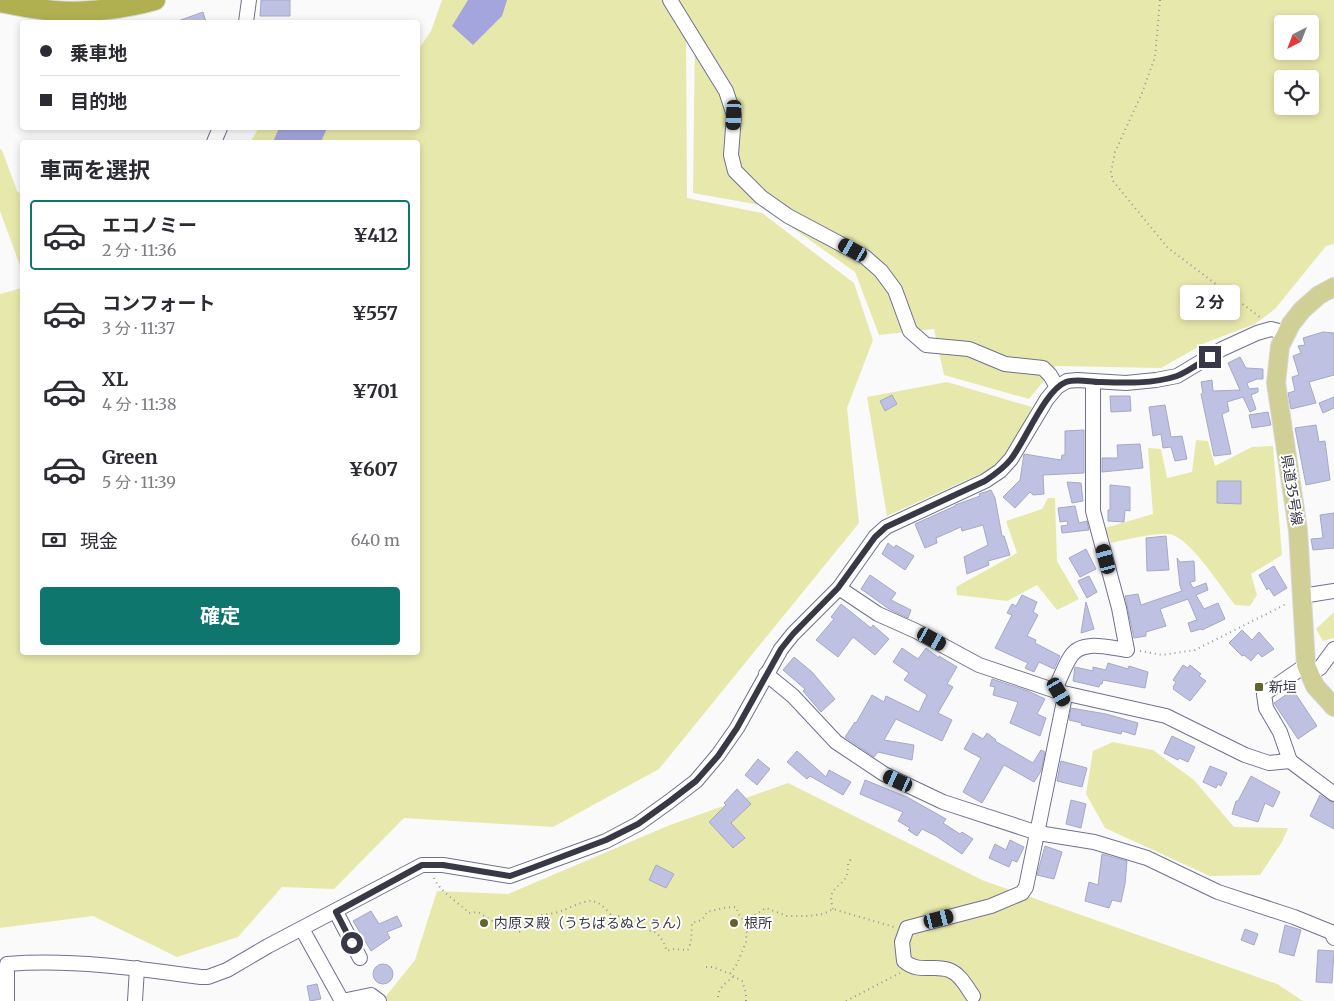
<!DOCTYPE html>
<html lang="ja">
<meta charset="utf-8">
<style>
:root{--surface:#fff;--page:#f7f7f7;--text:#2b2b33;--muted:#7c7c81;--line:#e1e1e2;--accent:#0f766e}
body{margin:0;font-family:Merriweather,"Noto Sans JP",serif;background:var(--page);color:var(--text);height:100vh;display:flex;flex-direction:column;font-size:19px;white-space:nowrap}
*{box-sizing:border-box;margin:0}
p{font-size:16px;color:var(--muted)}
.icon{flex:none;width:28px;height:28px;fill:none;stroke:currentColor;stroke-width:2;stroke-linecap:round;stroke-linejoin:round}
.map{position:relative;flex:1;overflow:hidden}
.details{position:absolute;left:20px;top:140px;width:400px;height:515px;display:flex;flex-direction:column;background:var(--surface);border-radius:5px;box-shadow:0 2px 8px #0003}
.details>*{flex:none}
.guide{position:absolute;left:20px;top:20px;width:400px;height:110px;border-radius:5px;box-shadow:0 2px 8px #0003;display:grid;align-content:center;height:110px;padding:0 20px;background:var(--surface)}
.needle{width:32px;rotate:222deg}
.buttons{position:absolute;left:1274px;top:15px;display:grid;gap:10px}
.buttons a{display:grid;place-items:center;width:45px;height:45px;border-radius:5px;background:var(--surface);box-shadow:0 2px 8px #0003;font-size:25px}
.end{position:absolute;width:22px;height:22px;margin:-11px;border:6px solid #383846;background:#fff;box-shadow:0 0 0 2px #fff}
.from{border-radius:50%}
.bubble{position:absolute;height:35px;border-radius:5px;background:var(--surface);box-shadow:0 2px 8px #0003;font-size:16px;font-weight:700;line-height:35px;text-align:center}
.car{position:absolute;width:15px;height:30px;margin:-15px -8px;border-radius:6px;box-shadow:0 0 4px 1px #0007;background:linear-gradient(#222 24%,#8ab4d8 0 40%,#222 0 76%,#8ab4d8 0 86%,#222 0)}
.guide b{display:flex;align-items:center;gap:18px;height:48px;font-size:19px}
.guide b+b{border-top:1px solid var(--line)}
.guide i{width:12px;height:12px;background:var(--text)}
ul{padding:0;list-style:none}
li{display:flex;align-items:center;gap:15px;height:70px;margin:0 10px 8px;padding:0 10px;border:2px solid transparent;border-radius:5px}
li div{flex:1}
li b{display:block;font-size:19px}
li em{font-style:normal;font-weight:700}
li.active{border-color:var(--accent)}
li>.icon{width:45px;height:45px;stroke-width:1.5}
h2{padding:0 20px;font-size:22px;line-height:60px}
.pay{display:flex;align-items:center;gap:12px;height:55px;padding:0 20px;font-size:19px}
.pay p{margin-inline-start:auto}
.cta{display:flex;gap:10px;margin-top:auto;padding:10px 20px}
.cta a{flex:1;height:58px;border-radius:5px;background:var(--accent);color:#fff;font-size:20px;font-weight:700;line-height:58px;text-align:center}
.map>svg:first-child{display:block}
</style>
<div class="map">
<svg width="1334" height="1001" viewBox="0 0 1334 1001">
<rect width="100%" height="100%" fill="#fafafa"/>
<g fill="#e7e9ac" fill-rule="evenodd">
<path d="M442 0H666L686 33 687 198 762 213 854 283 873 340 847 408 859 523 659 769 553 827 404 818 334 889 282 887 238 937 177 957 93 916 0 928V294L22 288V652H418V142H250L259 128H418V50L431 31Z"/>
<path d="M673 0H1334V244L1326 246 1275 309 1255 324 1205 343 1161 368 1056 366 1029 399 944 375 934 329 879 335 855 272 760 205 693 193 695 30ZM1282 24H1310V51H1282ZM1282 79H1310V106H1282Z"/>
<path d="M0 149 2 150 17 191 22 195V271L0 211Z"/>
<path d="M947 382 1032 407 1013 445 991 469 887 516 867 397Z"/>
<path d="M1196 440 1208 441 1215 466 1252 447 1273 446 1282 555 1251 574 1257 595 1250 606 1235 605C1220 586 1195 545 1173 535 1162 531 1124 540 1111 543L1105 528 1153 514 1148 448 1161 449 1167 478 1192 472Z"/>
<path d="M1048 498H1055L1057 561 1079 599 1057 610 1037 585 1007 601 957 595 956 587 1017 553 1006 521 1042 509Z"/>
<path d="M1334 612V638L1323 641 1316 629Z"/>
<path d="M1113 742 1153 750 1194 780 1234 827 1288 828 1282 842 1260 875 1210 876 1105 828 1086 794 1093 751Z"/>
<path d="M788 783 982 880 1277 984 1303 1001H382L415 960 437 891 508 894 670 825Z"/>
</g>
<g fill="#a4a5dd">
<path d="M468 0H507L502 16 473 45 452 26Z"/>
<path d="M279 128H327L321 142H273Z"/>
</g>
<g fill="#bfc1e3" stroke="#a6a8c8">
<path d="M261 0H290V16H260Z"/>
<path d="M203 12 206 22H179L178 21Z"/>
<path d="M1323 332 1334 333V375L1309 382 1316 403 1291 409 1288 393 1295 391 1292 377 1299 375 1293 356 1301 353 1298 346 1305 345 1303 338Z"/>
<path d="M1240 357 1246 368 1263 369V379H1257L1247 383 1249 389 1258 388V392L1251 395 1256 409 1250 412 1243 397 1227 402 1229 411 1222 414 1231 454 1214 456 1201 394 1203 393 1201 382 1212 380 1213 391 1240 390 1228 363Z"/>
<path d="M892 395 897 404 885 411 880 401Z"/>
<path d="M1110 396H1130L1131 411 1111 412Z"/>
<path d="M1334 397V408L1323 413 1319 403Z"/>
<path d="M1165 405 1171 437 1182 436 1187 459 1175 461 1171 447 1163 448 1161 434 1153 436 1149 407Z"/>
<path d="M1268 412 1271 425 1252 428 1249 415Z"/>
<path d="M1316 425 1319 442 1325 441 1330 480 1306 485 1295 428Z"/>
<path d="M1084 430V473L1043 475 1044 494 1033 495 1030 492 1015 508 1003 497 1020 480 1024 454 1061 460 1062 455H1065V431Z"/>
<path d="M1140 444 1143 468 1102 472V458H1118L1117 445Z"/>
<path d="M1217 481H1241V504L1217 503Z"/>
<path d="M1067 482 1081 483 1083 501 1072 503Z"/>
<path d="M1110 485 1130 487V511L1125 510 1124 522 1108 521V510H1110Z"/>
<path d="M991 490 995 498 1002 536H1004L1010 555 988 561 989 565 967 574 964 557 988 545 983 525 962 531 961 527 936 538 937 543 925 548 915 524 955 506V505L980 496 979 494Z"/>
<path d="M1075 506 1079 523 1087 521 1089 530 1062 533 1061 526 1068 525 1067 521 1060 522 1058 508Z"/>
<path d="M1334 513V548L1313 550 1311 539 1323 538 1320 515Z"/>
<path d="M1166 536 1169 570 1147 571 1146 538Z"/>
<path d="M888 543 894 548 896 545 914 556 905 570 882 554Z"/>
<path d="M1086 549 1096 569 1080 577 1069 558Z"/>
<path d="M1177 558 1180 562 1194 561 1195 581 1190 582 1193 588 1206 583 1208 590 1196 595 1204 609 1218 603 1225 619 1202 630 1201 629 1191 632 1188 623 1197 620 1188 599 1160 609 1166 626 1146 632V636L1134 638 1125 596 1138 594 1141 605 1182 591 1180 586Z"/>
<path d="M1274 566 1287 588 1274 596 1269 588 1267 590 1259 575Z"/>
<path d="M870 575 896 593 891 600 911 610 908 618 889 609 861 589Z"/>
<path d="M1089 576 1097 592 1087 598 1078 581Z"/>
<path d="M1022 595 1037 602 1033 612 1038 615 1027 636 1036 640 1035 643 1060 656 1054 669 1039 662 1034 672 1025 668 1028 663 995 648 1012 615 1007 613 1012 604 1016 606Z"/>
<path d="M1086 602 1094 629 1081 633Z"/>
<path d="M841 604 871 628 873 625 889 639 875 655 853 637 838 657 816 640 834 619 831 617Z"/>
<path d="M1242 630 1252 640 1259 632 1274 649 1262 657 1258 653 1251 661 1244 655 1242 656 1229 643Z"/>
<path d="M902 648 918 659 926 648 939 658V656L957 667 947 684 953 687 938 713 952 720 942 741 896 719 884 740 914 745 912 760 878 752 874 757 845 737 855 722 856 723 872 695 884 702 886 696 919 712 927 695 904 680 909 673 893 662Z"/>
<path d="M794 657 812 672 835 699 821 712 803 691 805 689 783 670Z"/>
<path d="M1108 663 1128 669 1129 666 1148 672 1145 688 1103 680 1102 684H1100L1099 687 1073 681 1075 667 1093 671V667L1106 670Z"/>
<path d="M1183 665 1188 668 1190 665 1201 674 1199 676 1206 681 1190 701 1173 689 1174 688 1173 687 1176 682 1173 680Z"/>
<path d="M992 679 1028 691 1045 699 1037 714 1046 718 1040 736 1010 723 1018 702 993 695 995 687 990 686Z"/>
<path d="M1293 690 1317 726 1298 739 1274 703Z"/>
<path d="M1071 708 1106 714 1138 723 1135 735 1122 731 1121 734 1081 725 1082 723 1069 720Z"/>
<path d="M973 733 983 739 987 733 996 740 995 741 1033 763 1041 750 1045 752 1041 771 1034 782 1004 765 982 803 963 792 981 758 964 749Z"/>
<path d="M1172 736 1195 747 1188 762 1179 758 1178 760 1164 753Z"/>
<path d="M797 751 826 777 829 770 851 782 843 795 810 776 807 779 787 762Z"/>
<path d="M758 759 770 769 757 785 745 775Z"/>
<path d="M1061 761 1087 768 1082 787 1057 781Z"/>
<path d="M1210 766 1227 773 1221 786 1218 784 1216 788 1203 782Z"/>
<path d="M1251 776 1280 792 1273 807 1265 803 1258 822 1232 814 1236 801H1238Z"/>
<path d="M865 780 907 797 946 819 943 823 960 834 962 832 973 839 962 854 936 836 922 829 917 836 908 830 910 828 898 821 903 812 860 794Z"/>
<path d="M737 789 751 804 731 823 745 838 733 848 709 822 726 805 724 803Z"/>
<path d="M1320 795 1329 801 1334 803V829L1310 816Z"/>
<path d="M1071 800 1086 804 1081 828 1066 824Z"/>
<path d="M1010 840 1024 847 1017 862 1012 860 1009 867 989 858 995 844 1006 850Z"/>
<path d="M1045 846 1062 852 1054 879 1037 875Z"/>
<path d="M1102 854 1127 861 1125 884 1121 902 1112 900 1109 908 1085 901 1089 882 1098 885Z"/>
<path d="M656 865 674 874 666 888 649 880Z"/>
<path d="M371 911 379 924 397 916 402 926 387 932 390 938 371 951 353 921Z"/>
<path d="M1285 925 1301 930 1294 956 1279 952Z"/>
<path d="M1245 929 1258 934 1254 945 1241 940Z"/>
<path d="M1318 950 1334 951 1332 983 1316 982Z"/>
<circle cx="383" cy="974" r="10"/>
<path d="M317 984 321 999 310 1001 307 986Z"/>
</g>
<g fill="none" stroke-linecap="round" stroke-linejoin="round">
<defs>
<g id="minor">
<path d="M670 0 726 91 734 115 731 155 735 171 761 197 788 216 865 257 881 271 895 290 910 331 926 345 969 349 1005 364 1043 368 1050 375 1057 387"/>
<path d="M246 22 249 0"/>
<path d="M214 142 220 128"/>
<path d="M839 588 878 614 916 631 979 665 1059 692 1166 716 1245 755 1269 763 1290 761"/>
<path d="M1302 596 1334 591"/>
<path d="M1306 665 1264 694 1266 708 1280 732 1290 761 1334 794"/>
<path d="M766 674 793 696 836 742 884 774 943 802 1038 833 1094 842 1147 858 1218 892 1294 917 1331 932 1334 938"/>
<path d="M1310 674 1320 668 1334 649"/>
<path d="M336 912 360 958"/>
<path d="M302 929 342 1001 371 995 379 1001"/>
<path d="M973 996C966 986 960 974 949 970 934 964 919 974 904 961L902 942 907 928 991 906 1022 893 1026 887 1064 701 1057 685C1061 676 1065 665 1071 656 1082 639 1110 648 1127 650L1119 608 1093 511V382"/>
<path d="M7 1001V964C72 959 136 968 201 977H208L227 970 268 946 422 865H443L510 876 606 841 638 824 670 801 696 781 718 755 737 728 781 649 793 634 839 588 875 537 886 527 985 481 1000 471 1011 459 1047 399 1057 387 1067 381 1077 380 1126 383 1156 380 1177 376 1222 349 1257 333 1271 329 1287 333"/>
<path d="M135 1001 137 968"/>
</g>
<path id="major" d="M1334 287 1319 295 1302 310 1291 324 1280 346 1276 383 1298 530 1306 665 1315 686 1334 707"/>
<path id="highway" d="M0 2C18 6 36 9 54 11 82 14 128 8 155 0"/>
</defs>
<use href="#minor" stroke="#707190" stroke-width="16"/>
<use href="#major" stroke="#d7d7da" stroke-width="20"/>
<use href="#highway" stroke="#d7d7da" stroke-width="22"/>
<g stroke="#97979e" stroke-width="2" stroke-dasharray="1 4" stroke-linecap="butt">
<path d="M1160 0 1155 57 1142 93 1115 152 1111 172 1113 181 1168 248 1261 318"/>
<path d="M1140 651 1162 655 1195 650 1288 603"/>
<path d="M434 878C441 893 457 901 469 913L478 912 502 927 521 932C528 911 545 917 561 911 568 909 582 901 591 901 600 901 607 911 613 917L621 916 637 926 657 933 663 941 667 951 672 949 688 950 691 942 692 923 702 920 707 912 723 908 736 907 740 917 749 924"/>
<path d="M833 909C832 906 831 901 831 897 834 882 849 887 848 863L852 858"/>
<path d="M706 967H713L730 974"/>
<path d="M718 997C718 988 727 982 733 977"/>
<path d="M746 1001V993L742 981 730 974 737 964 746 942 747 928 753 916 766 908 787 916H808L823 914 833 909 894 927"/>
<path d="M846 1001 900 973"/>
</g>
<use href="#minor" stroke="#fff" stroke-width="14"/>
<use href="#major" stroke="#d0d096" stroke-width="18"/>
<use href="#highway" stroke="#b1b050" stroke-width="20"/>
</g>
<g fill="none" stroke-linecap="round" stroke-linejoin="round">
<path stroke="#383846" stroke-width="6" d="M352 943 336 912 422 865H443L510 876 532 868 606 840 638 824 670 801 696 781 718 756 737 728 781 649 793 634 838 588 875 537 886 527 985 481C994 475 1004 468 1011 459 1026 440 1045 390 1066 382 1076 378 1090 382 1100 382 1125 383 1153 384 1177 376 1188 372 1199 363 1210 357"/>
</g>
<g fill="#636330" stroke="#fff" stroke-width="2">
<rect x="1254" y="682" width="10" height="10" rx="2.5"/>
<circle cx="484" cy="923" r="5"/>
<circle cx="734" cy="923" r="5"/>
</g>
<g text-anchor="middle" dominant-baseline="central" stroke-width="4" stroke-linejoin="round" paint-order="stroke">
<g font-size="14" fill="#383846" stroke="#fff">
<text transform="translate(1292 490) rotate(81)">県道35号線</text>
</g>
<g font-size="14" fill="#383846" stroke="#fff" text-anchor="start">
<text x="1269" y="687">新垣</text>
<text x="494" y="923">内原ヌ殿（うちばるぬとぅん）</text>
<text x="744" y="923">根所</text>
</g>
</g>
</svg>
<div class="buttons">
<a><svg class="needle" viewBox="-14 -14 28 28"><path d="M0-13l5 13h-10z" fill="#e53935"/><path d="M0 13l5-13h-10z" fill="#7c7c81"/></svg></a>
<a><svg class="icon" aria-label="locate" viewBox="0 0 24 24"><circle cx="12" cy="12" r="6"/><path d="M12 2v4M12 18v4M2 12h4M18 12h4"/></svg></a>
</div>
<i class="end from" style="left:352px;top:943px"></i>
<i class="end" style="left:1210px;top:357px"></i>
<div class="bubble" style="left:1180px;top:285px;width:60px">2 分</div>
<i class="car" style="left:734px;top:115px;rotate:183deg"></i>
<i class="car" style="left:853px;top:250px;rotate:300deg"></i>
<i class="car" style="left:1106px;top:559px;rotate:345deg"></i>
<i class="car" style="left:932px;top:639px;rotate:119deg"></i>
<i class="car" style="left:1059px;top:692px;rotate:150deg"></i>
<i class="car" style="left:898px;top:781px;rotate:295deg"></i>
<i class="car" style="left:939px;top:919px;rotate:76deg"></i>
<div class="guide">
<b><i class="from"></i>乗車地</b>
<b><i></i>目的地</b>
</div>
<section class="details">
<h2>車両を選択</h2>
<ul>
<li class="active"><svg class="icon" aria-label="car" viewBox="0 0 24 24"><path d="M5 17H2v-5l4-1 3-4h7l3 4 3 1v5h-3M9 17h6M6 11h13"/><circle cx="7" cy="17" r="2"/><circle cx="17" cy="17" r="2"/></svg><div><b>エコノミー</b><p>2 分 · 11:36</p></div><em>¥412</em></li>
<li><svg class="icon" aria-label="car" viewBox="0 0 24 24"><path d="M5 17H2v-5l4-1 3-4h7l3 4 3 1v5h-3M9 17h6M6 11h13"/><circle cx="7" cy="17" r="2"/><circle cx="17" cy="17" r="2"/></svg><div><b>コンフォート</b><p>3 分 · 11:37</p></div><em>¥557</em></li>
<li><svg class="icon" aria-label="car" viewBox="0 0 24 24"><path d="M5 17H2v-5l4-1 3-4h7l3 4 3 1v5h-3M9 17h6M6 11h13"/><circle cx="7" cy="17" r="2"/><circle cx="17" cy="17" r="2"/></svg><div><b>XL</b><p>4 分 · 11:38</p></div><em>¥701</em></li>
<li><svg class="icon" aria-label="car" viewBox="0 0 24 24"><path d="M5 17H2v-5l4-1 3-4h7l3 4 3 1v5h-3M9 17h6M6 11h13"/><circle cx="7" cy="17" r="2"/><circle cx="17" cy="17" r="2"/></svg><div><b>Green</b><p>5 分 · 11:39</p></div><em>¥607</em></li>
</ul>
<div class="pay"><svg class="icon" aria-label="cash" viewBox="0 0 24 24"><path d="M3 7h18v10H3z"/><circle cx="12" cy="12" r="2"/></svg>現金<p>640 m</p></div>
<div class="cta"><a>確定</a></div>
</section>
</div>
